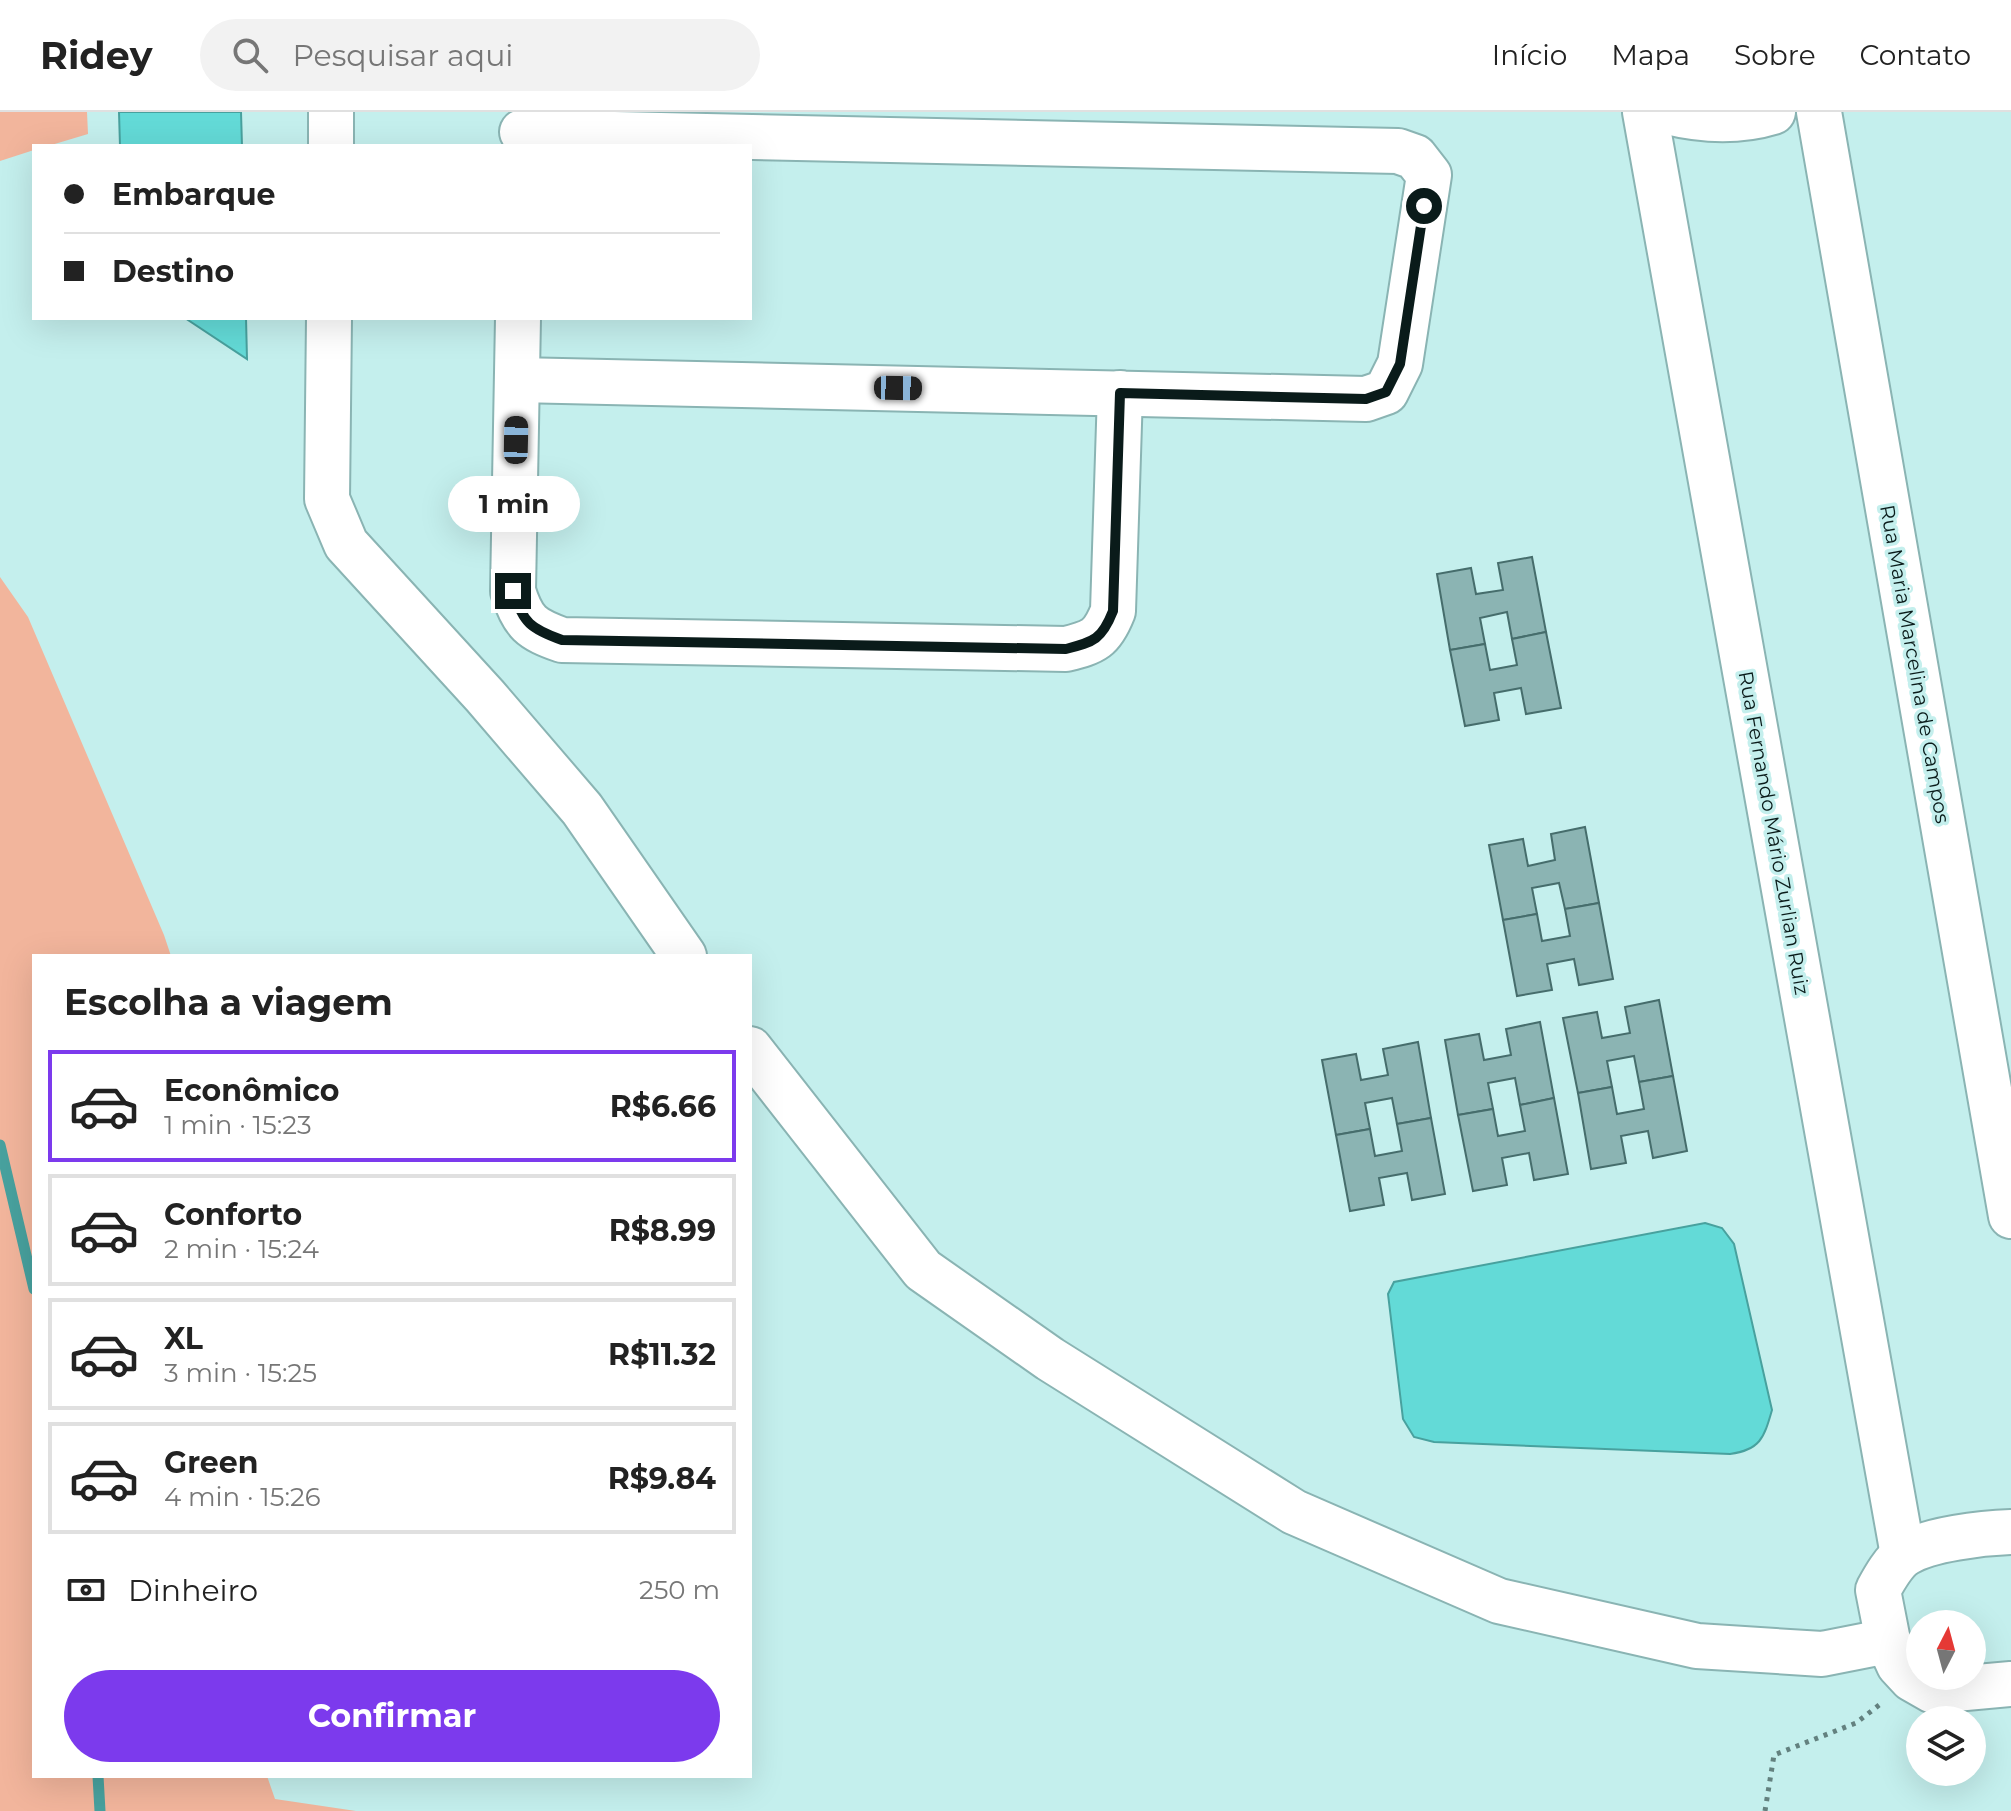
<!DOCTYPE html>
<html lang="pt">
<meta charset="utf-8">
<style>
:root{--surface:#fff;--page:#f2f2f2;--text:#222;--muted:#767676;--line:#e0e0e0;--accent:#7c3aed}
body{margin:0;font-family:Montserrat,sans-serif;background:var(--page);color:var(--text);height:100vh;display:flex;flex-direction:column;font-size:30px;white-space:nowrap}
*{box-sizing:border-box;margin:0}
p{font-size:26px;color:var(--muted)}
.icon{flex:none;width:44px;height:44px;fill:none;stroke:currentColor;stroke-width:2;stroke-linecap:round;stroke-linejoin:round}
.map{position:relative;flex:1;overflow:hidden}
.details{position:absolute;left:32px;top:842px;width:720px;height:824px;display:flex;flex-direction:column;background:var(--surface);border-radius:0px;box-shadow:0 8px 32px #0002}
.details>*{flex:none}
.guide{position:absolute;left:32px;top:32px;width:720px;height:176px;border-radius:0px;box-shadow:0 8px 32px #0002;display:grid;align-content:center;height:176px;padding:0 32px;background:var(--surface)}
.needle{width:52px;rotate:6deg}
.fabs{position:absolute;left:1906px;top:1498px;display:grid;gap:16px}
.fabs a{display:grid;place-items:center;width:80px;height:80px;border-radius:50%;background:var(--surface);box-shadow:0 8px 32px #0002;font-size:40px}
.end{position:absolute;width:36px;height:36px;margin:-18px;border:10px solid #0a1b1a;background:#fff;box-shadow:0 0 0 4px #fff}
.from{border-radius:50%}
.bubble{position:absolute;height:56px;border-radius:28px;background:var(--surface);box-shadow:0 8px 32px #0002;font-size:26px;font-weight:700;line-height:56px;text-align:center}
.car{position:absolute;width:24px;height:48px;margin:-24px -12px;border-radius:10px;box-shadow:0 0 6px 2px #0007;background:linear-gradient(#222 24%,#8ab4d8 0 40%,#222 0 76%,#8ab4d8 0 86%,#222 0)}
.guide b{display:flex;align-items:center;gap:28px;height:76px;font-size:30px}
.guide b+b{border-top:2px solid var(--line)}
.guide i{width:20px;height:20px;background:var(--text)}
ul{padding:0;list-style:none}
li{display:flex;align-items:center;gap:24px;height:112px;margin:0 16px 12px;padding:0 16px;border:4px solid var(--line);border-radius:0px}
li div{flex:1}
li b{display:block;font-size:30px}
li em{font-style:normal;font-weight:700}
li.on{border-color:var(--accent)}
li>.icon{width:72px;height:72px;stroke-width:1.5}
h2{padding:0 32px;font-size:36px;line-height:96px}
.pay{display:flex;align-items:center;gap:20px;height:88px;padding:0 32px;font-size:30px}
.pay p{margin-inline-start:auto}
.button{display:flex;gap:16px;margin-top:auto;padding:16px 32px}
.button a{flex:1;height:92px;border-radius:48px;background:var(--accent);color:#fff;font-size:32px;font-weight:700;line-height:92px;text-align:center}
header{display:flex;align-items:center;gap:48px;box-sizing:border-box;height:112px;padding:0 40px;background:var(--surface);border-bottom:2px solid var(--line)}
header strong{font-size:38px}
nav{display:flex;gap:44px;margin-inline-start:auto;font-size:28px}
.search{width:560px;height:72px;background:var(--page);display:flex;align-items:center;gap:20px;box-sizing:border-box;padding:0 28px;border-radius:44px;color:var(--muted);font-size:30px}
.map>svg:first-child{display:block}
</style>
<header>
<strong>Ridey</strong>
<div class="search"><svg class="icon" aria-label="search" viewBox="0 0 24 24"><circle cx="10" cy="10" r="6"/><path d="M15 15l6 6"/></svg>Pesquisar aqui</div>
<nav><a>Início</a><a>Mapa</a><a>Sobre</a><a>Contato</a></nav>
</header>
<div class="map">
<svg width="2011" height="1699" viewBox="0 0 2011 1699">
<rect width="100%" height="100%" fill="#c4efed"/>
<g fill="#f2b59c">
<path d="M0 0H87L88 22 48 34H34V38L0 49Z"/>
<path d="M0 465 28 505 164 823 171 844H34V1664H267L275 1687 356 1699H0Z"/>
</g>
<g fill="#63dad7" stroke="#48a19e" stroke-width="2">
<path d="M119 0H241L242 34H120Z"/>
<path d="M185 206H246L247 247Z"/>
<path d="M1705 1111 1722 1116 1734 1132 1772 1298C1764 1326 1760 1338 1730 1342L1434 1330 1414 1325 1403 1307 1388 1182 1394 1170Z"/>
</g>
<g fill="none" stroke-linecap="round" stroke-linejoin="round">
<g stroke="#48a19e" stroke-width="11">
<path d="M0 1033 34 1177"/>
<path d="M98 1664 100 1699"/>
</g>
</g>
<g fill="#8bb4b3" stroke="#466d6c" stroke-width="2">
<path d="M1532 445 1546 520 1512 527 1507 500 1480 506 1485 532 1450 538 1437 462 1471 456 1476 482 1503 478 1498 451Z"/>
<path d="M1546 520 1561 596 1526 602 1521 576 1494 581 1499 608 1465 614 1450 538 1485 532 1490 558 1517 553 1512 527Z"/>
<path d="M1585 715 1599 791 1565 797 1559 771 1532 776 1537 802 1503 808 1489 733 1523 727 1528 754 1555 748 1551 722Z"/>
<path d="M1599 791 1613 867 1579 873 1574 847 1547 852 1552 878 1517 884 1503 808 1537 802 1542 829 1570 824 1565 797Z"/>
<path d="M1659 888 1673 964 1639 970 1634 944 1607 949 1612 975 1578 981 1563 906 1597 900 1602 926 1630 921 1625 895Z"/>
<path d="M1540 910 1554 986 1520 993 1515 966 1488 971 1493 997 1458 1003 1445 928 1479 922 1484 948 1511 943 1506 917Z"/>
<path d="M1418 930 1431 1006 1397 1012 1392 986 1365 991 1370 1017 1336 1023 1322 948 1356 942 1361 968 1388 963 1383 937Z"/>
<path d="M1673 964 1687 1039 1653 1046 1648 1019 1621 1024 1626 1051 1591 1057 1578 981 1612 975 1617 1002 1644 997 1639 970Z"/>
<path d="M1554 986 1568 1062 1534 1068 1529 1041 1502 1046 1507 1073 1473 1079 1458 1003 1493 997 1498 1024 1525 1019 1520 993Z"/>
<path d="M1431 1006 1445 1082 1412 1088 1407 1061 1379 1066 1384 1093 1350 1099 1336 1023 1370 1017 1375 1044 1402 1039 1397 1012Z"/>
</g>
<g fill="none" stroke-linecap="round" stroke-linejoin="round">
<defs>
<g id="minor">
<path d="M1645 0 1903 1443"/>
<path d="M1667 0C1703 9 1737 11 1773 0"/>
<path d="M1819 0 2011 1104"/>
<path d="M331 34V0"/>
<path d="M329 206 327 387 346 432 485 584 582 697 684 844"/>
<path d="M518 206 513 479C523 511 531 517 562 528L1066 537C1094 530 1102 527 1113 499L1120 281"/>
<path d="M517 268 1366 287 1386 280 1400 252 1429 63 1415 45 1398 39 522 20"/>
<path d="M750 937 923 1158 1050 1247 1294 1400 1499 1489 1697 1534 1822 1542 1888 1529"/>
<path d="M2011 1420C1983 1421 1928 1427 1905 1442 1894 1449 1884 1467 1878 1478L1888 1529 1899 1553 1912 1567 1933 1579 2011 1572"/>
</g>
</defs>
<use href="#minor" stroke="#8ab4b3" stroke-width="48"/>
<path stroke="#63817f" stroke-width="5" stroke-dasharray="4 6" stroke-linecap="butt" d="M1765 1699 1774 1643 1856 1611 1883 1590"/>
<use href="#minor" stroke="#fff" stroke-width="44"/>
</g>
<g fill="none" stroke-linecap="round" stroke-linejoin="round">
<path stroke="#0a1b1a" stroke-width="10" d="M513 479C523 511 531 517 562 528L1066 537C1094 530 1102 527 1113 499L1120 281 1366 287 1386 280 1400 252 1424 94"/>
</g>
<g text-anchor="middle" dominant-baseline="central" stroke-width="7" stroke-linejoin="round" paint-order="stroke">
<g font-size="20" fill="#0a1b1a" stroke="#c4efed">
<text transform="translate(1915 552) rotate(80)">Rua Maria Marcelina de Campos</text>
<text transform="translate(1774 721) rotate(80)">Rua Fernando Mário Zurlian Ruiz</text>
</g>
</g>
</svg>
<div class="fabs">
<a><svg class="needle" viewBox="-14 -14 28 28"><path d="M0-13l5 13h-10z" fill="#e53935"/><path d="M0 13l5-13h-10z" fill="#767676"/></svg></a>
<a><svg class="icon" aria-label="layers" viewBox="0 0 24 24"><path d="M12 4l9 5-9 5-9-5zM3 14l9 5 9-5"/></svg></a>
</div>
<i class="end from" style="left:1424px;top:94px"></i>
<i class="end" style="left:513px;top:479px"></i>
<div class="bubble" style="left:448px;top:364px;width:132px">1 min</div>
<i class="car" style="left:898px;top:276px;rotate:91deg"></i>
<i class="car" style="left:516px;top:328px;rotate:1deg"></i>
<div class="guide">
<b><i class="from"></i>Embarque</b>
<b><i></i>Destino</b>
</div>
<section class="details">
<h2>Escolha a viagem</h2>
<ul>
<li class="on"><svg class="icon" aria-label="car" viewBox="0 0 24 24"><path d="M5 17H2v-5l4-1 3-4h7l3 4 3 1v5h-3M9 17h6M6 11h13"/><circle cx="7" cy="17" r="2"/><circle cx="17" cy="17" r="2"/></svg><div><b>Econômico</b><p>1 min · 15:23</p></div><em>R$6.66</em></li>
<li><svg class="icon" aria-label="car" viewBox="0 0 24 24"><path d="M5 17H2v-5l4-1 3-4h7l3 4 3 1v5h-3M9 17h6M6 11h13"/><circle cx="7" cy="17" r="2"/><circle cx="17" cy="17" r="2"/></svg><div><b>Conforto</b><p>2 min · 15:24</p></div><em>R$8.99</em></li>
<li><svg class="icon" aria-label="car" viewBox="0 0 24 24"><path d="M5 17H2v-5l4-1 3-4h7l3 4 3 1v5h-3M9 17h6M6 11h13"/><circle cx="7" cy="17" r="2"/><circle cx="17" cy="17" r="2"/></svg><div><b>XL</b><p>3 min · 15:25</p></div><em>R$11.32</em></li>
<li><svg class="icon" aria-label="car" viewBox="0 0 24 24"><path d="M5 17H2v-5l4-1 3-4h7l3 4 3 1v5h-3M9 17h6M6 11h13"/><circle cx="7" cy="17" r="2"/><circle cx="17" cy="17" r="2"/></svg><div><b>Green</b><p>4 min · 15:26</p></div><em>R$9.84</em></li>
</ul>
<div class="pay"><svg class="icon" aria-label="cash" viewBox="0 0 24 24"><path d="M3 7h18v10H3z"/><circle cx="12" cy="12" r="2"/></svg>Dinheiro<p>250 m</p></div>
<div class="button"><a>Confirmar</a></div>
</section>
</div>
